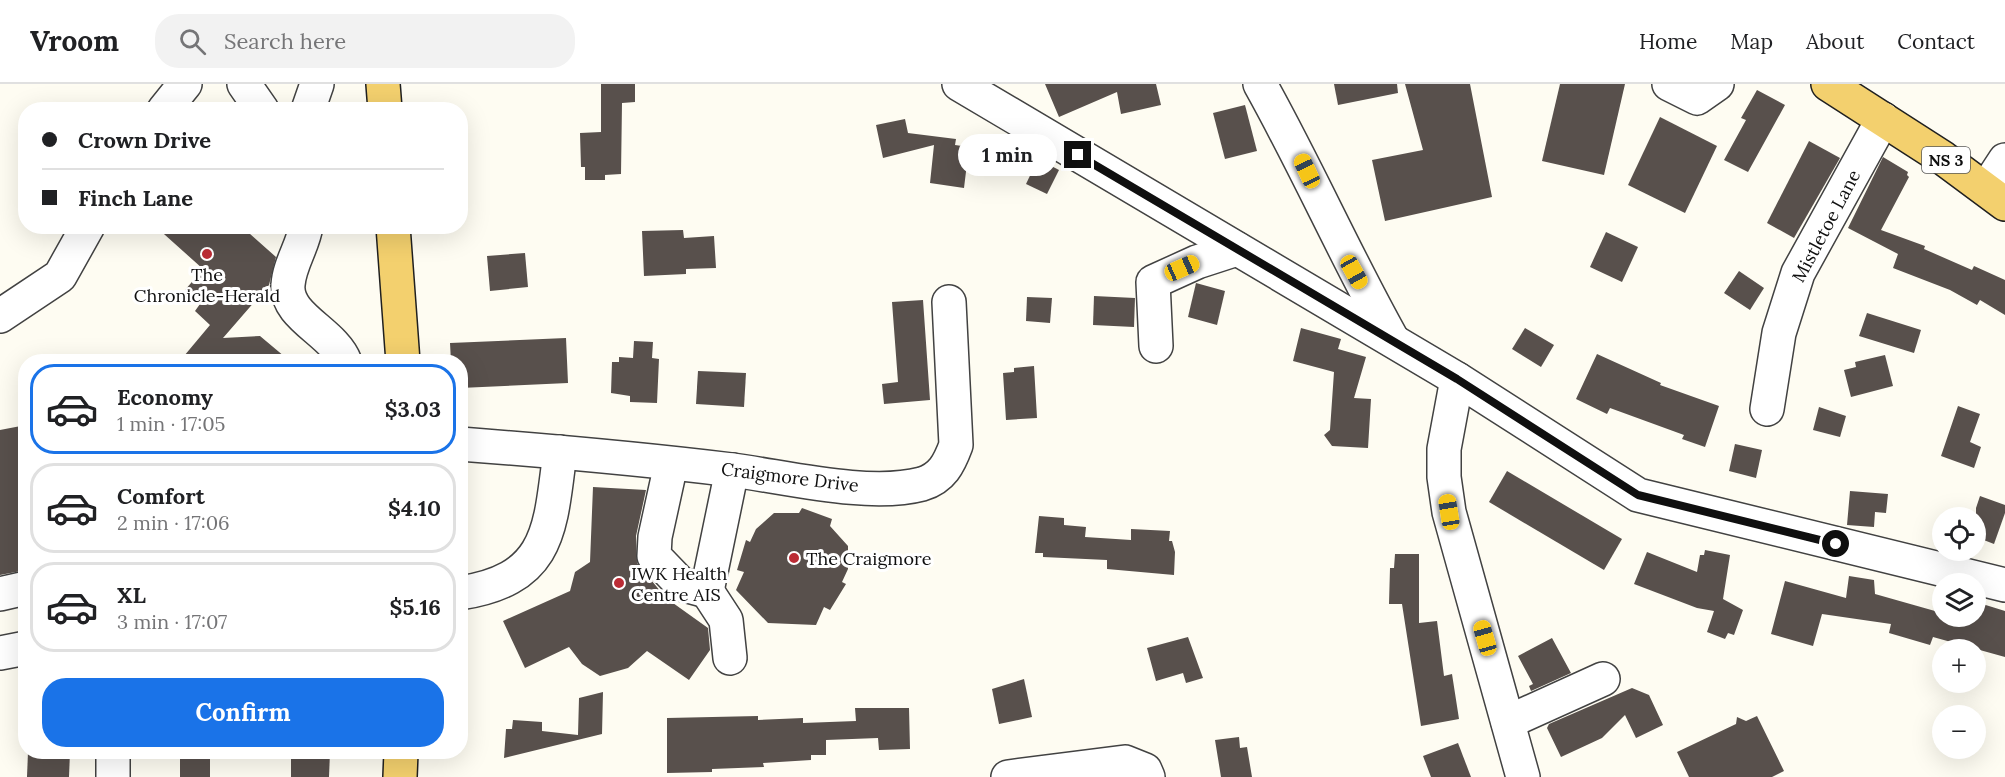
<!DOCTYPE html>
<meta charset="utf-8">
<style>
:root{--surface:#fff;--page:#f2f2f2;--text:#202124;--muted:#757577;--line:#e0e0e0;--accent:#1a73e8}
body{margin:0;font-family:Lora,serif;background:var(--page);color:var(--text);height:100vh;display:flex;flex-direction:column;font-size:22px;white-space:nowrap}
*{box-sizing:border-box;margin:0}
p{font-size:20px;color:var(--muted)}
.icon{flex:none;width:33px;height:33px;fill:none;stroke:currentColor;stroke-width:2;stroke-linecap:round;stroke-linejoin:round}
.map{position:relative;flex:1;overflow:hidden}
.sheet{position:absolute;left:18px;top:270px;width:450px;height:405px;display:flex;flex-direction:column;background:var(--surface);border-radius:24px;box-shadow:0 6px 24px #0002}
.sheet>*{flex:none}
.banner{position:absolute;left:18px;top:18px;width:450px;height:132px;border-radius:24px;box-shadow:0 6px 24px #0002;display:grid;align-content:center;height:132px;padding:0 24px;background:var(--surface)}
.buttons{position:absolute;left:1932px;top:423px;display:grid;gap:12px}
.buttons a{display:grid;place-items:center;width:54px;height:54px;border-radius:50%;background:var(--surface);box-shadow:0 6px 24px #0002;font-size:30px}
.end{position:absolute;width:27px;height:27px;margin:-14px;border:8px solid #0f0f0f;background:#fff;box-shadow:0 0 0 3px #fff}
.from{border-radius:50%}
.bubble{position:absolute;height:42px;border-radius:21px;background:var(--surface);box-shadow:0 6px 24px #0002;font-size:20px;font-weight:800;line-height:42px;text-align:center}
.car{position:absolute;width:18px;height:36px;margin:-18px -9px;border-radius:8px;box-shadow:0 0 4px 2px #0007;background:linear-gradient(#f5c518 24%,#345 0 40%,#f5c518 0 76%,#345 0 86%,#f5c518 0)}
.banner b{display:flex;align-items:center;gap:21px;height:57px;font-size:22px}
.banner b+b{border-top:2px solid var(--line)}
.banner i{width:15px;height:15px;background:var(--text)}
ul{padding:10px 0 0;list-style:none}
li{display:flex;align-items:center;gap:18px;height:90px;margin:0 12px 9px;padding:0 12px;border:3px solid var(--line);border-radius:24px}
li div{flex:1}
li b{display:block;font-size:22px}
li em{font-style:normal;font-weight:800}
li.on{border-color:var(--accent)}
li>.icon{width:54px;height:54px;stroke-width:1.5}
.cta{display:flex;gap:12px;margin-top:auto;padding:12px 24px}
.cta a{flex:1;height:69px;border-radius:24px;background:var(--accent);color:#fff;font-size:24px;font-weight:800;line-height:69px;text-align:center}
header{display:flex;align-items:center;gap:36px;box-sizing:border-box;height:84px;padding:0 30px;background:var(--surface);border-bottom:2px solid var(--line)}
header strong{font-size:28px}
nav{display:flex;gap:33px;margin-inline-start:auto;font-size:21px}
.search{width:420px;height:54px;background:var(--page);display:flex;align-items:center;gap:15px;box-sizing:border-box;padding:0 21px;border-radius:24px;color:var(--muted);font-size:22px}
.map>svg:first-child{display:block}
</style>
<header>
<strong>Vroom</strong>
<div class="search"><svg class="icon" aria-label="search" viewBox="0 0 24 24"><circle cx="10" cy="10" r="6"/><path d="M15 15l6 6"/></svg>Search here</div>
<nav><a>Home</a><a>Map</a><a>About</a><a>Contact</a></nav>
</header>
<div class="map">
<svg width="2005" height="693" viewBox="0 0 2005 693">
<rect width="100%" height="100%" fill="#fefcf2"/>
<g fill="#58504c">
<path d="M601 0H635V18L622 19 621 90 605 91V96H585V83H581L580 49 601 48Z"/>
<path d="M1045 0H1156L1161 21 1121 30 1117 8 1059 33Z"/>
<path d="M1334 0H1397L1398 9 1338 21Z"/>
<path d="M1405 0H1470L1492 113 1385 137 1372 76 1423 66Z"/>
<path d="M1560 0H1625L1604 91 1542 77Z"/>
<path d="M1757 6 1785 21 1748 88 1724 76 1746 36 1741 34Z"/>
<path d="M1245 21 1257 67 1225 75 1213 29Z"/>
<path d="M1660 33 1717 62 1685 129 1628 101Z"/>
<path d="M905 35 908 49 956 55 955 61 969 63 964 104 930 99 934 61 883 74 876 41Z"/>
<path d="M1809 57 1840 74 1794 154 1767 139Z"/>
<path d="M1883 73 1908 88 1907 91 1909 93 1881 146 1925 162 1924 165 1972 186 1974 182 2005 196V231L1980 216 1977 221 1950 206 1893 184 1898 170 1848 144Z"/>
<path d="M1038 75 1059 86 1047 110 1026 100Z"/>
<path d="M155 142H241L276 173 269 201 223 254 260 252 291 278H179L210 241 195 227 200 220 185 206 203 185Z"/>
<path d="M683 146 684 154 714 152 716 184 686 185V190L644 192 642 147Z"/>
<path d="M1606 148 1638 163 1622 198 1590 183Z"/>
<path d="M525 169 528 203 490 207 487 172Z"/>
<path d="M1739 187 1764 204 1750 226 1724 209Z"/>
<path d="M1196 199 1225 207 1217 241 1188 233Z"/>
<path d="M1094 212 1135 214 1134 243 1093 241Z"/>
<path d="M1027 213 1052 214 1050 239 1026 237Z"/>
<path d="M923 216 930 316 884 320 882 300 898 298 892 218Z"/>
<path d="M1867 229 1921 246 1914 269 1859 252Z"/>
<path d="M1301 244 1341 255 1338 265 1366 273 1354 314 1371 315 1368 364 1332 362 1324 351 1330 346 1334 288 1293 277Z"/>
<path d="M1525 244 1554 261 1541 283 1512 265Z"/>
<path d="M566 254 568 299 460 304V278H451L450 259Z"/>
<path d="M634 257 653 258 652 274 659 275 657 319 630 318V312L611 309 612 278H619V273L633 274Z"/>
<path d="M1597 270 1661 299 1660 301 1719 322 1705 363 1682 355 1684 351 1610 324 1607 330 1576 315Z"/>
<path d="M1885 271 1893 302 1851 313 1844 286 1856 283 1855 278Z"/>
<path d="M1034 282 1037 334 1006 336 1003 289 1014 288V284Z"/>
<path d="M698 287 746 289 744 323 696 320Z"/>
<path d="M1958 322 1980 330 1970 358 1981 363 1974 384 1941 372Z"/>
<path d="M1819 323 1846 332 1840 353 1813 346Z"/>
<path d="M26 341V486L0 491V346Z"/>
<path d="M1735 360 1762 366 1756 394 1729 387Z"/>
<path d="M1507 387 1622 455 1604 486 1489 418Z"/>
<path d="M593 403 646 406 636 452 637 479 666 514 708 544 710 566 689 596 647 567 628 584 600 592 582 580 569 563 525 584 503 537 570 507 575 488 590 478Z"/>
<path d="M1850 407 1888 410 1886 429 1875 428 1874 443 1847 441Z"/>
<path d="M1980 412 2005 421V429L1994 460 1976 453V424Z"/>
<path d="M802 424 832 435 830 442 848 462V485L842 498 846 500 830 526 824 523 816 541 768 539 736 506 744 488 737 486 746 456 750 458 756 445 774 429H799Z"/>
<path d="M1039 432 1064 434V441L1086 443 1085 453 1131 456V445L1170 447 1169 457H1172L1175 468 1174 491 1107 485V476L1043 473V469H1035Z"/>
<path d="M1705 466 1730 471 1723 515 1743 526 1734 551 1728 549 1725 555 1707 548 1714 527 1697 524 1634 500 1647 468 1697 488 1700 471H1704Z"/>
<path d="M1395 470H1419V539L1437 537 1444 592 1452 590 1459 635 1421 642 1402 520H1389L1390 484H1394Z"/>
<path d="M1849 492 1874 496 1875 510 1942 529V532H1976V518L2005 527V573L1933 553 1930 561 1889 549 1891 540 1822 530 1813 562 1771 550 1785 497 1846 514Z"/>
<path d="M1188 553 1203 594 1186 599 1183 589 1156 597 1147 564Z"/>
<path d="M1552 554 1571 589 1531 607 1529 602 1533 600 1518 572Z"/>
<path d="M1024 595 1032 633 999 640 992 605Z"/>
<path d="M1632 604 1649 611 1663 641 1636 654 1625 631 1602 654 1561 673 1547 644 1549 640Z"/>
<path d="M603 608 602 650 504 674 506 645H512L513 636 542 638V647L578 651 579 614Z"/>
<path d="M855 624H909L910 665 879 666 878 654 826 656V671H811V676L763 679 764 683 712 685V688L667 689V634L758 632V636L803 634V639L856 637Z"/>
<path d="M1757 632 1784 687 1772 693H1689L1677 668 1736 640 1737 633 1746 637Z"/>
<path d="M1239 653 1240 664 1247 663 1252 693H1221L1215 656Z"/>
<path d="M1458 659 1471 693H1431L1423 672Z"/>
<path d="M28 668H70L69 693H27Z"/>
<rect x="180" y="668" width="30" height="25"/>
<path d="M291 668H330L329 693H291Z"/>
</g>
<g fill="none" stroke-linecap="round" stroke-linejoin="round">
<defs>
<g id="minor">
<path d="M244 0 262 26"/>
<path d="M959 0 1457 295 1638 411 2005 501"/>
<path d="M1260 0C1307 84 1345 171 1392 255"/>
<path d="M1669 0 1697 14 1717 0"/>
<path d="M164 26 185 0"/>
<path d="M308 26 317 0"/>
<path d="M1986 105 2005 76"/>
<path d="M306 142C303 162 289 181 288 201 285 233 334 248 345 278"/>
<path d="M0 232 60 192 88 142"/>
<path d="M1156 262 1153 198 1197 178 1237 165"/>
<path d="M1457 295 1444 365V393L1449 428 1523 693"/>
<path d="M1767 325 1779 249 1798 189 1883 35"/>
<path d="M460 360C551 367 642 375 732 386 786 393 869 414 922 400 942 394 949 380 956 361L949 218"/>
<path d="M671 380 655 453 654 472 681 500 707 507 732 386"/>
<path d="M707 507 726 536 730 574"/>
<path d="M460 509C551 495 550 445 560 368"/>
<path d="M0 510 26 504"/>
<path d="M0 569 26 564"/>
<path d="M1508 638 1603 595"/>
<path d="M113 693V668"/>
<path d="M1008 693 1125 678 1145 686 1148 693"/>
</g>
<g id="major">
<path d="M383 0 385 26"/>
<path d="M1828 0 1943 74 2005 120"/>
<path d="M393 142 403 278"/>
<path d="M400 693 401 668"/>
</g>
</defs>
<use href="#minor" stroke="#424242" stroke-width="36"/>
<use href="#major" stroke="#202020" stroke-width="36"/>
<use href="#minor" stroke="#fff" stroke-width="33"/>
<use href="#major" stroke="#f3d06e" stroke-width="33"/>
</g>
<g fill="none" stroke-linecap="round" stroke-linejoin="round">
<path stroke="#0f0f0f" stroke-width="8" d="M1078 71 1457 295 1638 411 1836 460"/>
</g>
<g fill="#bb2c35" stroke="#fff" stroke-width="2">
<circle cx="207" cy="170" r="6"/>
<circle cx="794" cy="474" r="6"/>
<circle cx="619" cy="499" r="6"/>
</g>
<g text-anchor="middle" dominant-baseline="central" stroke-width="6" stroke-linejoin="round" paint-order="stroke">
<rect fill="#fff" stroke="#575757" stroke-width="1.5" x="1922" y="63" width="48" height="26" rx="4.5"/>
<g font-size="16" font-weight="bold" fill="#0f0f0f">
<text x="1946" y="76">NS 3</text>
</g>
<g font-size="18" fill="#0f0f0f" stroke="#fff">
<text transform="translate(1826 142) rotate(-62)">Mistletoe Lane</text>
<text transform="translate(790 393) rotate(7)">Craigmore Drive</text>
</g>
<g font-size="18" fill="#0f0f0f" stroke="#fff" text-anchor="start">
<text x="207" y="190" text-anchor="middle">The<tspan x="207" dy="21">Chronicle-Herald</tspan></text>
<text x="806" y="474">The Craigmore</text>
<text x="631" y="489">IWK Health<tspan x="631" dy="21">Centre AIS</tspan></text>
</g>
</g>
</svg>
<div class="buttons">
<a><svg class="icon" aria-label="locate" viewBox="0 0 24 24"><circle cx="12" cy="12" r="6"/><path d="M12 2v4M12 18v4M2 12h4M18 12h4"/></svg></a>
<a><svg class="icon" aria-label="layers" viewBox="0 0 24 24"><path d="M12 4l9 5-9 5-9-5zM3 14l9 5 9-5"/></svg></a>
<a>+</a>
<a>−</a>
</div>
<i class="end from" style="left:1836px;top:460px"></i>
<i class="end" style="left:1078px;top:71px"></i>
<div class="bubble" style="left:958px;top:50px;width:99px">1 min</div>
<i class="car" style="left:1307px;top:87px;rotate:335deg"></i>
<i class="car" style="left:1182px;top:184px;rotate:66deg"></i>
<i class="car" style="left:1354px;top:188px;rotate:151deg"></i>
<i class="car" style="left:1449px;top:428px;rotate:351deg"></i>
<i class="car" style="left:1485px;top:554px;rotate:344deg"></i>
<div class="banner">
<b><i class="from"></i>Crown Drive</b>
<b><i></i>Finch Lane</b>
</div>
<section class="sheet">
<ul>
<li class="on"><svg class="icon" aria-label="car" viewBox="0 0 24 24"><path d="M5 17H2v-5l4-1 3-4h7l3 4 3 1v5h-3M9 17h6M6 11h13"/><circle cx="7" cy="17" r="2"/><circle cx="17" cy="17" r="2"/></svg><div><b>Economy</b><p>1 min · 17:05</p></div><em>$3.03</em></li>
<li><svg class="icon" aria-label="car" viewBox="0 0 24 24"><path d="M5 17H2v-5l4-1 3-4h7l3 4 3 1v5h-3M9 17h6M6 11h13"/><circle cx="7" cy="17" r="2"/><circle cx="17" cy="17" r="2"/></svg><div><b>Comfort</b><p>2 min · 17:06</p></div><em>$4.10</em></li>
<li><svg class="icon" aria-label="car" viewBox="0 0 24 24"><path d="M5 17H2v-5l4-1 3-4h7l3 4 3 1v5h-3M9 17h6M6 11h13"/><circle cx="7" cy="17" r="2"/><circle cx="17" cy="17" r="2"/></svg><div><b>XL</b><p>3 min · 17:07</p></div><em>$5.16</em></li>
</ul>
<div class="cta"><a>Confirm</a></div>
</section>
</div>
